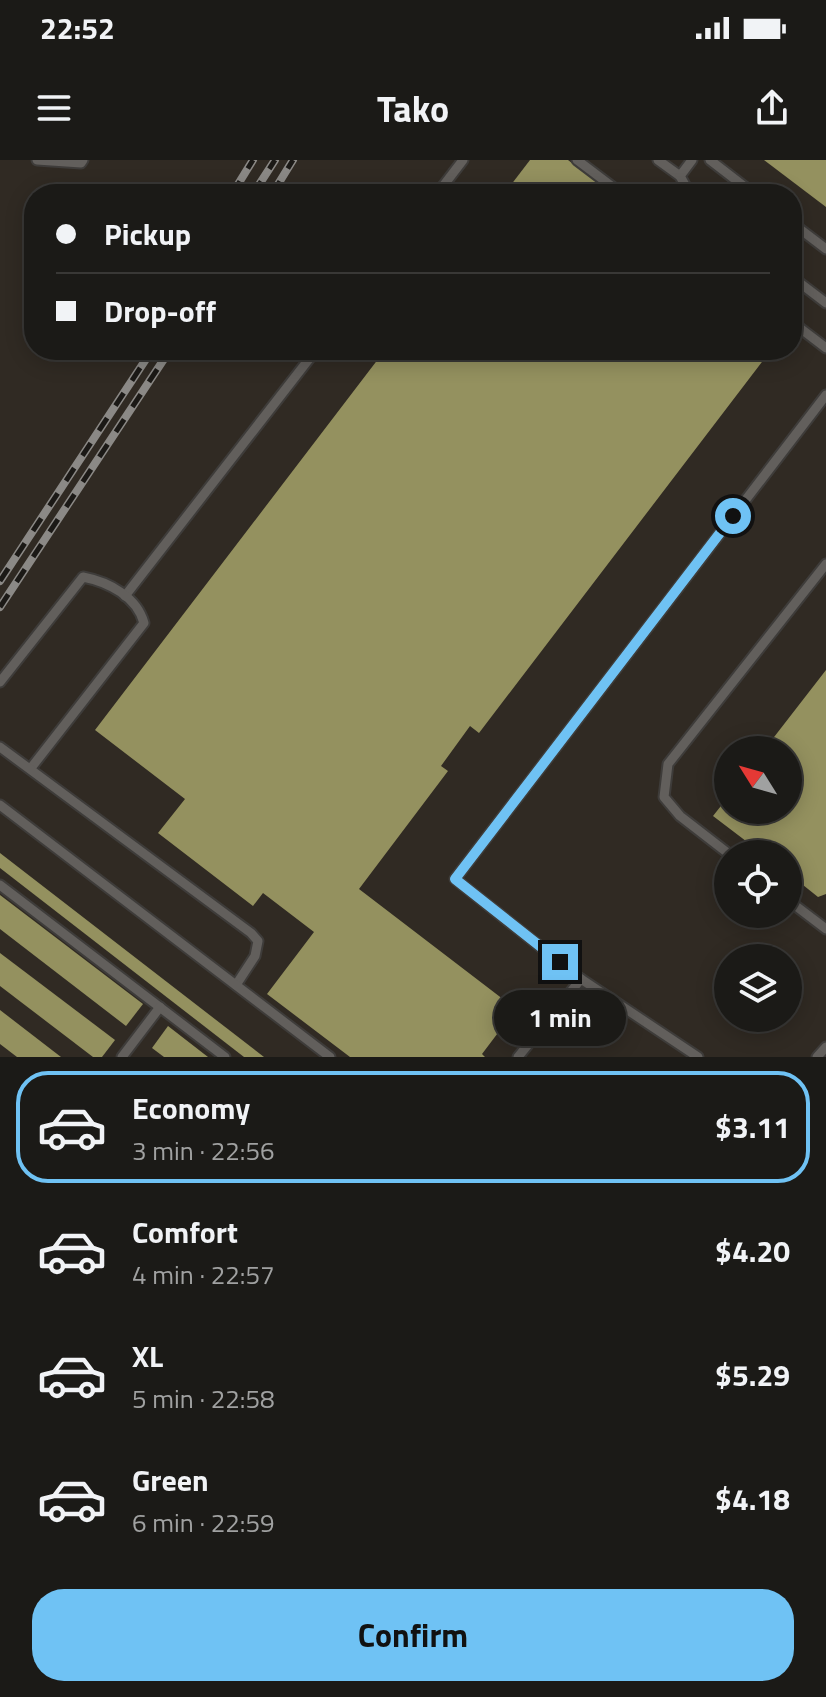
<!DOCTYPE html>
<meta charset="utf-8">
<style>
:root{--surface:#1b1a17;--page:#242320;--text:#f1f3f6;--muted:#a0a1a1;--line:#393836;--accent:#6fc2f4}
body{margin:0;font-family:"Titillium Web",sans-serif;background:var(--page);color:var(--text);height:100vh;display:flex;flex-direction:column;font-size:30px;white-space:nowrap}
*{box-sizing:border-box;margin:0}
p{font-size:26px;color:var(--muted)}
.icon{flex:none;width:44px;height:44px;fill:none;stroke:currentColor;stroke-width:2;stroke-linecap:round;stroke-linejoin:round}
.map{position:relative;height:897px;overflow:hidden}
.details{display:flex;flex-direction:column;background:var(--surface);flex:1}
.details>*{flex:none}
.guide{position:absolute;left:24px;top:24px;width:778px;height:176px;border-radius:32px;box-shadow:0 4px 20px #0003,0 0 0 2px var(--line);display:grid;align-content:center;height:176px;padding:0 32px;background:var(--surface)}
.needle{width:52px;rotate:307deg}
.tools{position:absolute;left:714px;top:576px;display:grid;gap:16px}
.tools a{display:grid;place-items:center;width:88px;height:88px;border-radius:50%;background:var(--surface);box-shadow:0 4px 20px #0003,0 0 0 2px var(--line);font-size:40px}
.end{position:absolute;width:36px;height:36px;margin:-18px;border:10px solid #6fc2f4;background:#111;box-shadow:0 0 0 4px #111}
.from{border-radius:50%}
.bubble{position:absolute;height:56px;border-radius:28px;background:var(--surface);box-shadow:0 4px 20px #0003,0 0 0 2px var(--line);font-size:26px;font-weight:700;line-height:56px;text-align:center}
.guide b{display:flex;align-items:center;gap:28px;height:76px;font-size:30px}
.guide b+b{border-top:2px solid var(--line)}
.guide i{width:20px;height:20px;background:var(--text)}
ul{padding:14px 0 0;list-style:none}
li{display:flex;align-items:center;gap:24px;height:112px;margin:0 16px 12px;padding:0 16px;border:4px solid transparent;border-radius:32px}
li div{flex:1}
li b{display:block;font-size:30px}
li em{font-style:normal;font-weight:700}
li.current{border-color:var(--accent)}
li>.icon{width:72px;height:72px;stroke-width:1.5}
.cta{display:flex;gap:16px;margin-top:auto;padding:16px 32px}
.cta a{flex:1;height:92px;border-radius:32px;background:var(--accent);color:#111;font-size:32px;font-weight:700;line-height:92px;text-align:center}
.status{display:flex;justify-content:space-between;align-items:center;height:56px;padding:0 40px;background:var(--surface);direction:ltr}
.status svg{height:22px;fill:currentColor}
header{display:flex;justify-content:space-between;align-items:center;height:104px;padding:0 32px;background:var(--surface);font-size:36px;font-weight:700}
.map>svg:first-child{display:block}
</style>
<div class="status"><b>22:52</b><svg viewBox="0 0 49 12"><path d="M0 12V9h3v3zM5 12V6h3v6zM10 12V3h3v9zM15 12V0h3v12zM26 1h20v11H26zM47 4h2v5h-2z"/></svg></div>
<header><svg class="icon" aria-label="menu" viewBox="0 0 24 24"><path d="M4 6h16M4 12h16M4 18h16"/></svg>Tako<svg class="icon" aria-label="share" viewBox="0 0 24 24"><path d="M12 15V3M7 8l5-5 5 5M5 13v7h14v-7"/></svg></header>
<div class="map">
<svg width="826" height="897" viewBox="0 0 826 897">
<rect width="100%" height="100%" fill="#24221f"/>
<path fill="#302a23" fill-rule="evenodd" d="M0 0H826V897H0ZM34 34H792V190H34ZM728 590H788V650H728ZM728 694H788V754H728ZM728 798H788V858H728Z"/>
<g fill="#94915f">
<path d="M530 0H568L612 34H504Z"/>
<path d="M764 0H826V47Z"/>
<path d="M385 190H771L479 573 470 566 441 606 448 611 359 729 516 849 482 894 485 897H350L267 834 314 772 263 733 253 746 158 673 185 639 95 570Z"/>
<path d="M826 510V734L818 737 788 713V694H763L713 656 728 637V650H788V590H764Z"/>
<path d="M0 693 264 897H244L0 708Z"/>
<path d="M0 735 143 844 126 866 0 769Z"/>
<path d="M0 793 115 880 102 897H93L0 826Z"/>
<path d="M0 850 61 897H17L0 884Z"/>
<path d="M168 866 208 897H164L152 888Z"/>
</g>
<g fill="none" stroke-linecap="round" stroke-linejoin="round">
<defs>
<g id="service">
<path d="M37 0 81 3 83 0"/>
<path d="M577 0 622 34"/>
<path d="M658 0 680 16"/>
<path d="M710 0 754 34"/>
<path d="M437 34 463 0"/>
<path d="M690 34 680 16 692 0"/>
<path d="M792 63 826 89"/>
<path d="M792 117 826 143"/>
<path d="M792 162 826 188"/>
<path d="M125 436 316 190"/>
<path d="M0 522 83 417C109 422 137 437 144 463L31 608"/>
<path d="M0 587 251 773 258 781 255 796 236 825"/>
<path d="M0 645 330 897"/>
<path d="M729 694 680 656 664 637 668 604 826 404"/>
<path d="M0 725 225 897"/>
<path d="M788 740 826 769"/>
<path d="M122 897 160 847"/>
<path d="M518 897 581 819"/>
<path d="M698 897 581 819 455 719 826 235"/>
<path d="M817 897 826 887"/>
</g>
</defs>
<use href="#service" stroke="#3e3c3a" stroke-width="13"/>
<use href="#service" stroke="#625f5c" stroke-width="9"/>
<defs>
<g id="rail">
<path d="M232 34 253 0"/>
<path d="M253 34 275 0"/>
<path d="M272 34 293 0"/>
<path d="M0 421 152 190"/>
<path d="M0 447 170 190"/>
</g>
</defs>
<use href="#rail" stroke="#8b8986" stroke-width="8"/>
<use href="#rail" stroke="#1b1916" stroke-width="5" stroke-dasharray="15" stroke-linecap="butt"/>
</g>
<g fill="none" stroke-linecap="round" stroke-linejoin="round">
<path stroke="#6fc2f4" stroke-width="10" d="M560 802 455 719 733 356"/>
</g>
</svg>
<div class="tools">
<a><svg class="needle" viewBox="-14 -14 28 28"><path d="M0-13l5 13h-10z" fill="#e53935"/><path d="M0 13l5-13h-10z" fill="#a0a1a1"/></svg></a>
<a><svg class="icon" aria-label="locate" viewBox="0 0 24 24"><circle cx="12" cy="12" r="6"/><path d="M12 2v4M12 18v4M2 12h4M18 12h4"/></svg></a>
<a><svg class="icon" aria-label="layers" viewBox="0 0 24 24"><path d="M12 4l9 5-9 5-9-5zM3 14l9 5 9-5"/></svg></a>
</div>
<i class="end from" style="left:733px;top:356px"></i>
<i class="end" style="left:560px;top:802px"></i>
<div class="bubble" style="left:494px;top:830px;width:132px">1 min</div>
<div class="guide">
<b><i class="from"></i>Pickup</b>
<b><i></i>Drop-off</b>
</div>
</div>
<section class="details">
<ul>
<li class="current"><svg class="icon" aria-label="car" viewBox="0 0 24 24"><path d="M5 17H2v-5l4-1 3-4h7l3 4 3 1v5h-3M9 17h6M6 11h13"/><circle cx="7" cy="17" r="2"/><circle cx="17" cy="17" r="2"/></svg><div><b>Economy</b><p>3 min · 22:56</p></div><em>$3.11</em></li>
<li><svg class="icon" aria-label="car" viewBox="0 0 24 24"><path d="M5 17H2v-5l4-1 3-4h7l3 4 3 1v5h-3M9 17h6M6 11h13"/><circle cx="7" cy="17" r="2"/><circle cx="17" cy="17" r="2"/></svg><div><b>Comfort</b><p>4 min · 22:57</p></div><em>$4.20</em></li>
<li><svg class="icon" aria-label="car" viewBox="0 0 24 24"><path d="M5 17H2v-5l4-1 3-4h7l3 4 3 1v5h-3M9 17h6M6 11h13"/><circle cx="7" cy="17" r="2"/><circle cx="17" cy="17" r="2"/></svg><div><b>XL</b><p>5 min · 22:58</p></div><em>$5.29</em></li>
<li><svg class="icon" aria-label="car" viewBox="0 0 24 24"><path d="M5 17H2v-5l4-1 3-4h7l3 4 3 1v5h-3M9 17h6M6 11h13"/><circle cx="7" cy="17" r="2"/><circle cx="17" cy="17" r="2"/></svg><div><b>Green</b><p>6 min · 22:59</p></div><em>$4.18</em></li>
</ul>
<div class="cta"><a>Confirm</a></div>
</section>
